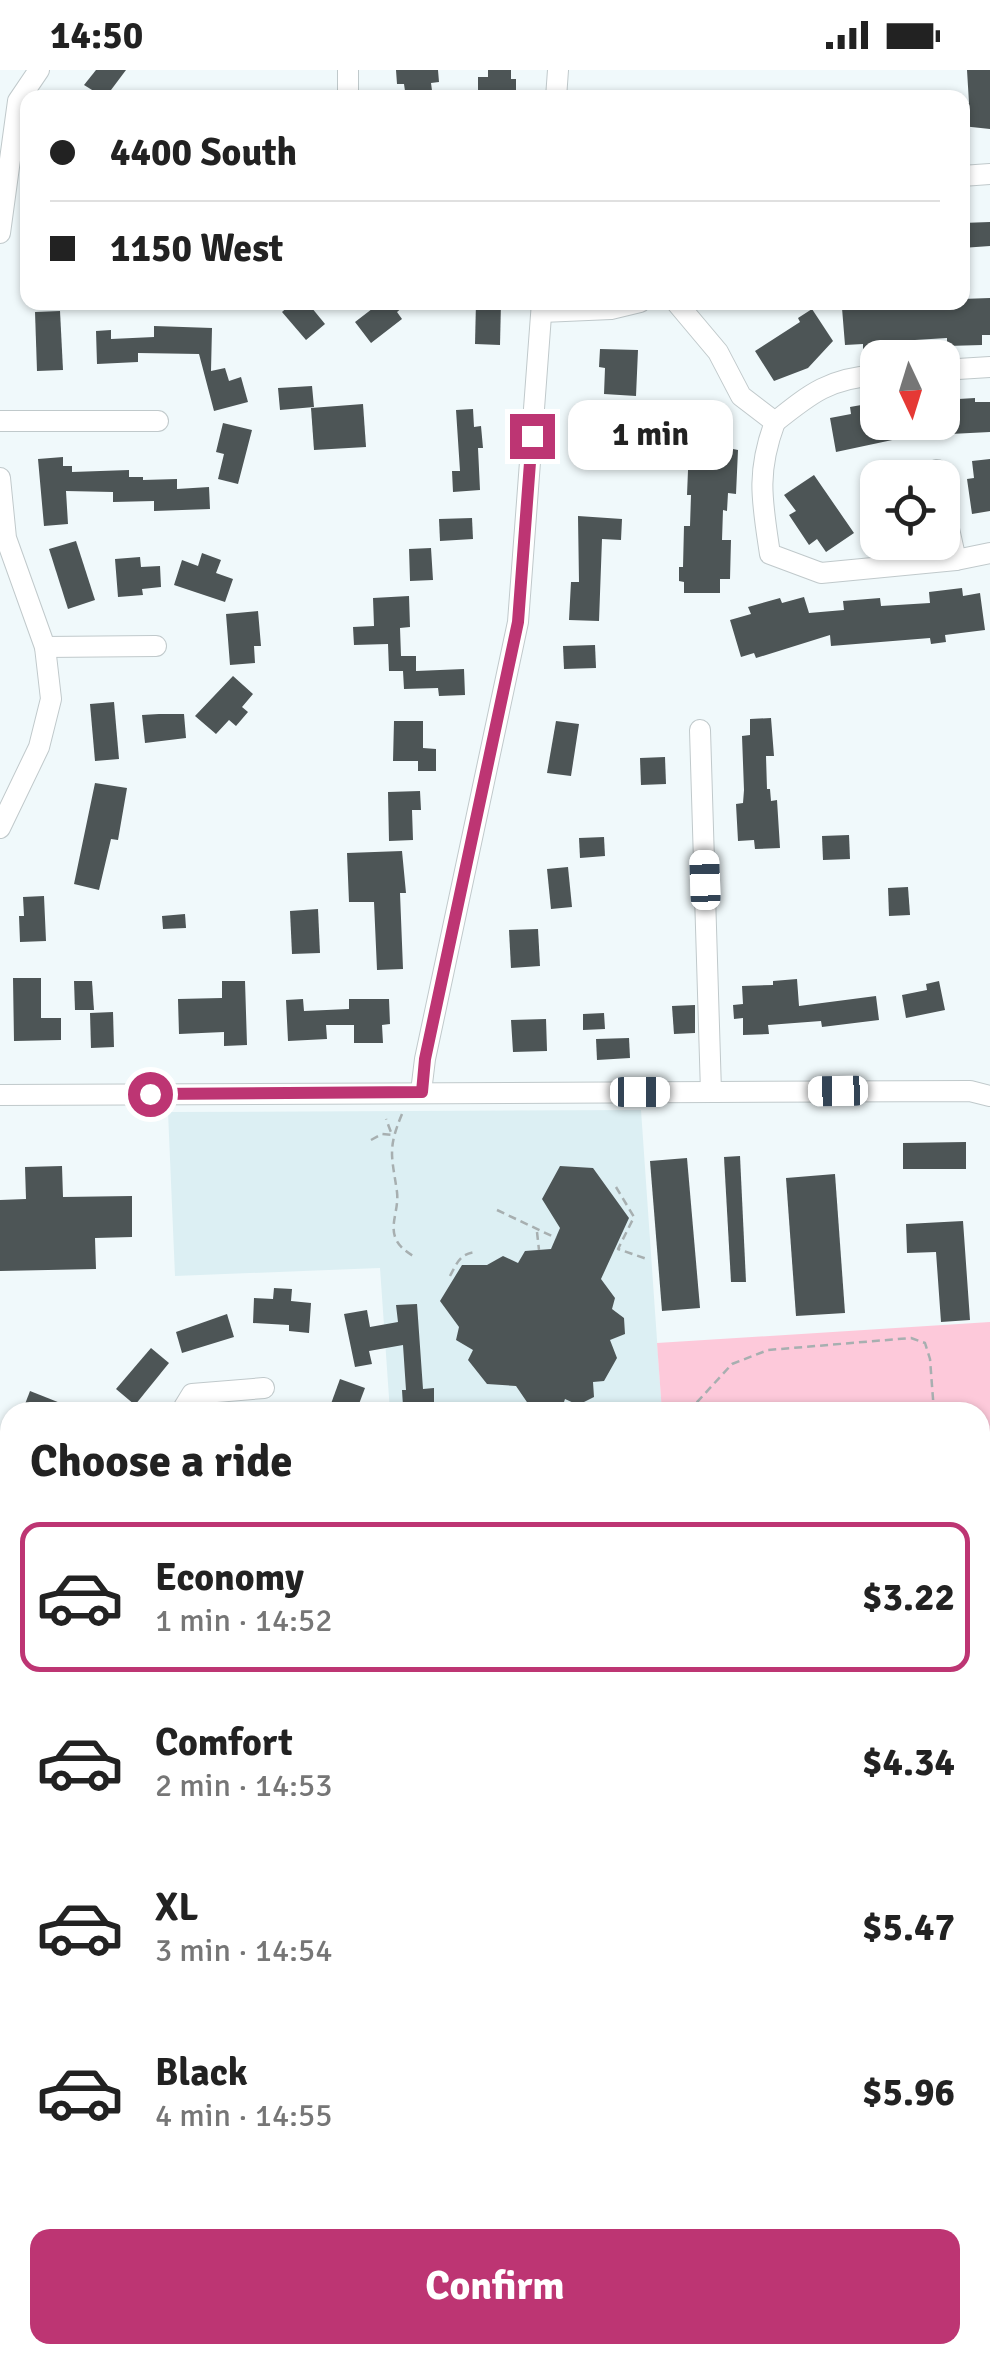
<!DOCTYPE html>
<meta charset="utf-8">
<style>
:root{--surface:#fff;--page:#f2f2f2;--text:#222;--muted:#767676;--line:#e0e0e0;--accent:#bd3573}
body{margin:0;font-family:Signika,sans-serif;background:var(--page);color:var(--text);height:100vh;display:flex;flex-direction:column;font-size:38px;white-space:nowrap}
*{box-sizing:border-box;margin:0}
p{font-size:32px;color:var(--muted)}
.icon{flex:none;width:55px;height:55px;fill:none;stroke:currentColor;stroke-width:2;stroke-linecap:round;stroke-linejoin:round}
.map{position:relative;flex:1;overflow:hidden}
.drawer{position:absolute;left:0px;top:1332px;width:990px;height:962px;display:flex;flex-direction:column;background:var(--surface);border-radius:30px 30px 0 0;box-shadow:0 2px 8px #0004}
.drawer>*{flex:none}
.guide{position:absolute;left:20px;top:20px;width:950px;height:220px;border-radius:20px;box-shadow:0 2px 8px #0004;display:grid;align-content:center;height:220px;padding:0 30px;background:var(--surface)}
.needle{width:65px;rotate:176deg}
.controls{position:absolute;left:860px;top:270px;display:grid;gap:20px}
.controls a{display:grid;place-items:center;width:100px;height:100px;border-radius:20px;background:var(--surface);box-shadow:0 2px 8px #0004;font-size:50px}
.end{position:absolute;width:45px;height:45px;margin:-22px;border:12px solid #bd3573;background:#fff;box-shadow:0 0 0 5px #fff}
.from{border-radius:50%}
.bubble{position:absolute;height:70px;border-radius:20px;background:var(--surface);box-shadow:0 2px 8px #0004;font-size:32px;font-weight:700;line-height:70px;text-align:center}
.car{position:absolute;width:30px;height:60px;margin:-30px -15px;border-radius:12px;box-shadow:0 0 8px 2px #0007;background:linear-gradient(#fff 24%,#345 0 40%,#fff 0 76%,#345 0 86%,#fff 0)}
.guide b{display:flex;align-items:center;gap:35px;height:95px;font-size:38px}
.guide b+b{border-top:2px solid var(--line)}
.guide i{width:25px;height:25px;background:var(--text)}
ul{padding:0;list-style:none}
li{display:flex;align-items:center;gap:30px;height:150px;margin:0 20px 15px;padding:0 10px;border:5px solid transparent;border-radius:20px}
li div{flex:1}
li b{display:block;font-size:38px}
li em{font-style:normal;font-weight:700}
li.current{border-color:var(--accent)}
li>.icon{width:90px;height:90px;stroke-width:1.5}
h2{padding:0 30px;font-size:45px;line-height:120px}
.action{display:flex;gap:20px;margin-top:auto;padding:20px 30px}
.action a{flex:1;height:115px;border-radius:20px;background:var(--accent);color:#fff;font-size:40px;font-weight:700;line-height:115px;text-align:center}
.status{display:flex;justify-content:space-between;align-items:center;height:70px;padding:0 50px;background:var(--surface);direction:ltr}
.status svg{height:28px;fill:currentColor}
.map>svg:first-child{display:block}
</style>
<div class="status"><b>14:50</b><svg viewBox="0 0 49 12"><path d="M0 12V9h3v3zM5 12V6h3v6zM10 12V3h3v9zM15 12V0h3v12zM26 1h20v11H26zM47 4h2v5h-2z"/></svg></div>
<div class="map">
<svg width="990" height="2293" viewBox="0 0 990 2293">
<rect width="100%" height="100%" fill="#f0f9fb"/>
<path fill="#dceff3" d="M641 1040 662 1342H390L380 1198 175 1206 168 1042Z"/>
<g fill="#fdc9da">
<path d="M990 1252V1937L980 1958V1342H662L657 1273Z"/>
<path d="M707 2285H817L813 2293H719Z"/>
</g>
<g fill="#4d5556">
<path d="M96 0H126L105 28 84 15Z"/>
<path d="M396 0H438L439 12 431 13 433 28H406L404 14H397Z"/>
<path d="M488 0H511V9H516V28H478V7H488Z"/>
<path d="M967 0H990V59L962 56V32L969 33Z"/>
<path d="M990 152V176L962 178V153Z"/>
<path d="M990 228V265H982V275L947 276V268L915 270 898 271 899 280 863 283V274L845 275 842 238 856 237V232H962V229Z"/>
<path d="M293 232H307L325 254 306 270 282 242Z"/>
<path d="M381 232H409L397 242 402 249 371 273 355 252Z"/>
<path d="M476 232H501L500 275 475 274Z"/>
<path d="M812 239 833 271 808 298 774 311 755 281 800 252 798 248Z"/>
<path d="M60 241 63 300 37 301 35 242Z"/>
<path d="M154 256 212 258 211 301 225 298 229 311 241 307 248 332 214 341 199 284 138 283V292L97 294 96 261 111 260V269L154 267Z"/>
<path d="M600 279 638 280 636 326 604 324 605 298 599 297Z"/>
<path d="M312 316 314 337 280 340 278 318Z"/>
<path d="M975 328V332H990V362L911 366 836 382 830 348 851 344 850 337 878 332V352H942V330Z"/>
<path d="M363 334 366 377 314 380 311 338Z"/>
<path d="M473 339 474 357 481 356 483 378H478L480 420 453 422 452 401H460L456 340Z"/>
<path d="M614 348 615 372 596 373V378H580V349Z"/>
<path d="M223 353 252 360 238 414 218 409 224 384 216 382Z"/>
<path d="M697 361 733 363V379L738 380 736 424 728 423 727 441 723 440 722 470H731L730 509H720V523H684V512L679 511V497H683L684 456H690L691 425H687L689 376H696Z"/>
<path d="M63 387V396H72V402L129 400V407H143V410L177 409V419L209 417 210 439 154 441V431L113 432V422L66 421 68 454 44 456 38 389Z"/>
<path d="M990 389V441L972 444 967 409 974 408 972 391Z"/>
<path d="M814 405 854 463 826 482 817 469 809 475 789 445 796 441 784 425Z"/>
<path d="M578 446 622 449 621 470 602 469 599 551 569 550 571 512H579Z"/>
<path d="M472 448 473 469 440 471 439 449Z"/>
<path d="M76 471 95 530 68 539 49 479Z"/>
<path d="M431 478 433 510 410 511 409 479Z"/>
<path d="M202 483 221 490 216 503 233 509 225 532 174 515 182 490 198 496Z"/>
<path d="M140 487 141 497 160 496 161 517 142 519 143 525 118 527 115 489Z"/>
<path d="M962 518 963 526 980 523 985 560 945 565 946 572 931 574 930 568 831 576 830 565 756 588 754 583 741 587 730 550 751 544 748 537 780 528 782 533 804 527 809 543 844 540 843 531 880 528 881 536 930 533 929 522Z"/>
<path d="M409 526 410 557 400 558 401 586H416V601L464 599 465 625 439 626 438 618 404 619 403 601H389L388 574 354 575 353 557 374 556 373 528Z"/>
<path d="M258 541 261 576H254L255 593 230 595 226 544Z"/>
<path d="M595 575 596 598 564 599 563 576Z"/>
<path d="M233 606 253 624 242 637 248 642 236 656 229 650 216 664 195 646Z"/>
<path d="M114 632 119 689 95 691 90 634Z"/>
<path d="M159 644H184L186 668 145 673 142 645Z"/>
<path d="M771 648 774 686H766L767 719H770L771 731 777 730 780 778 755 779 754 770 738 771 736 734 743 733 744 720 742 666 750 665V649Z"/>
<path d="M394 651H423V678L436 679V701H418V691H393Z"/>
<path d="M556 651 579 654 571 706 547 703Z"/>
<path d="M665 687 666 714 641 715 640 688Z"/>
<path d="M95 713 127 718 118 770 111 769 99 820 74 814Z"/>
<path d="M420 721 421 740H412L413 770 389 771 388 722Z"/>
<path d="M849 765 850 789 823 790 822 766Z"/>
<path d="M604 767 605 786 580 788 579 768Z"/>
<path d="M402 781 406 823H400L403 899 377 900 374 832H349L347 783Z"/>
<path d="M568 797 572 837 551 839 547 799Z"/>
<path d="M908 817 910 845 889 846 888 818Z"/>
<path d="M44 826 46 871 20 872 19 846H24L23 827Z"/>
<path d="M318 839 320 883 292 884 290 841Z"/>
<path d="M185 844 186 858 163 859 162 846Z"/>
<path d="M538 859 540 896 511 898 509 860Z"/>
<path d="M13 908H41V948H61V970L14 971Z"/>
<path d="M797 909 799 936 876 926 879 950 822 957 821 951 768 955 769 964 743 965V948L734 949 733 935 743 934 742 916 773 915V911Z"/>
<path d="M74 911H92L94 940H75Z"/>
<path d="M222 911H245L247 975 224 976V962L179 964 178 929 222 928Z"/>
<path d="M939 911 945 940 906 948 902 925 927 920 926 914Z"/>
<path d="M303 929 304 941 349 939V929H389L390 954 382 955 383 973H354V955H326L327 969 288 971 286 930Z"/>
<path d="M695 935V963L674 964 672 936Z"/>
<path d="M113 942 114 977 91 978 90 943Z"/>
<path d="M604 943 605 959 583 960V944Z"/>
<path d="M546 949 547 981 513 982 511 950Z"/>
<path d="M629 968 630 988 597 990 596 969Z"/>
<path d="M966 1072V1099H903V1073Z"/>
<path d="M740 1086 746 1212H731L724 1087Z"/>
<path d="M687 1088 700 1238 662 1241 650 1091Z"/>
<path d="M62 1096 63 1127 132 1126V1167L95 1168 96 1199 0 1201V1130L26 1129 25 1097Z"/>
<path d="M560 1096 593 1098 629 1148 601 1209 615 1228 612 1239 624 1248 625 1264 610 1270 617 1288 604 1311 593 1312 594 1327 578 1335 565 1329 562 1338H531L516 1316 487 1314 468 1290 473 1280 456 1270 459 1257 440 1231 462 1195H487L503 1186 518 1193 525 1181 551 1179 560 1158 542 1129Z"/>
<path d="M835 1104 845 1243 796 1246 786 1108Z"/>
<path d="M963 1151 970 1250 941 1252 936 1182 907 1183 906 1154Z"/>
<path d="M274 1218 292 1219 291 1231 311 1233 309 1263 289 1261V1255L253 1253 254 1228 273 1229Z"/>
<path d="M417 1234 423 1319 434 1318V1334L403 1336 402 1320H406L403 1275 369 1281 372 1294 355 1297 344 1244 367 1240 370 1257 398 1252 396 1235Z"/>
<path d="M227 1244 234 1267 182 1283 176 1262Z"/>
<path d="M151 1278 169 1293 135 1335 116 1319Z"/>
<path d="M340 1309 365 1318 356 1342H328Z"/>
<path d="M30 1321 83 1342H22Z"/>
</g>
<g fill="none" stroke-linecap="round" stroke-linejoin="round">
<defs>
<g id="minor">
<path d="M348 28V0"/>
<path d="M556 28 558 0"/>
<path d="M962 106 990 104"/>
<path d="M0 163 18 31 39 0"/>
<path d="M676 232 718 282 741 326 775 352C756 403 762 431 770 484L821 503 956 490 990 483"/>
<path d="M542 242 611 239 640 232"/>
<path d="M942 300 990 297"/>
<path d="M0 351H158"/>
<path d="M775 352C811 323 830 308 878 305"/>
<path d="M937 400 938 408"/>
<path d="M0 408 6 468 45 577 51 629 39 677 0 758"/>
<path d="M942 428 956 490"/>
<path d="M45 577 156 576"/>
<path d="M700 660 711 1022"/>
<path d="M421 1022 425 989 518 552 542 232"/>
<path d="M0 1025 970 1021 990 1026"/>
<path d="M181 1342 192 1324 264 1318"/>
<path d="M0 1382 10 1385"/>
<path d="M980 1979 990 1960"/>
<path d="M0 1996 10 1995"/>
<path d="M0 2216H10"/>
<path d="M567 2293 572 2285"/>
<path d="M811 2293 816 2285"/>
</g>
<g id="highway">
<path d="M980 2187 990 2167"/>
<path d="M980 2231 990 2213"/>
<path d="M944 2293 949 2285"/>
</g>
</defs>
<use href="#minor" stroke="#c0c9cb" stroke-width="22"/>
<use href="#highway" stroke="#167c8c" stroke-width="32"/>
<g stroke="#a7afb0" stroke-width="2.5" stroke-dasharray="8 5" stroke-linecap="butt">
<path d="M402 1044C387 1080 392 1086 397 1122 400 1147 379 1167 415 1187"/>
<path d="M371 1070 382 1064 392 1065 386 1049"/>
<path d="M616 1117 634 1147 618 1179 647 1189"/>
<path d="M497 1140 556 1168"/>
<path d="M537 1162 539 1180"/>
<path d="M450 1206C457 1193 460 1184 475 1182"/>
<path d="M688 1342 732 1294 768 1280 911 1268 925 1273 930 1289 934 1342"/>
<path d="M980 1570H984"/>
</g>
<use href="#minor" stroke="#fff" stroke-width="20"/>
<use href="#highway" stroke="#18b2cb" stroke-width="30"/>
</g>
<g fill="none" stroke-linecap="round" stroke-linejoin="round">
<path stroke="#bd3573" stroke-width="12" d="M150 1024 422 1022 425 989 518 552 532 366"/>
</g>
</svg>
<div class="controls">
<a><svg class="needle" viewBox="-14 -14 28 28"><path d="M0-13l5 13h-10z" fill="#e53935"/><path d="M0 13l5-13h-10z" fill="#767676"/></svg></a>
<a><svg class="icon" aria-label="locate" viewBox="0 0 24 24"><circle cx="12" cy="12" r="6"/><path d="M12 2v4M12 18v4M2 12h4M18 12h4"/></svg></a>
</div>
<i class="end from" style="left:150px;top:1024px"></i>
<i class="end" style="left:532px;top:366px"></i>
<div class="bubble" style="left:568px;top:330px;width:165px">1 min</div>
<i class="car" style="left:705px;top:810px;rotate:358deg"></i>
<i class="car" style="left:838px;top:1021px;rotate:269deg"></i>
<i class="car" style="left:640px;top:1022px;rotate:90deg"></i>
<div class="guide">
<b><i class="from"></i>4400 South</b>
<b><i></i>1150 West</b>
</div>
<section class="drawer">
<h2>Choose a ride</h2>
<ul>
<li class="current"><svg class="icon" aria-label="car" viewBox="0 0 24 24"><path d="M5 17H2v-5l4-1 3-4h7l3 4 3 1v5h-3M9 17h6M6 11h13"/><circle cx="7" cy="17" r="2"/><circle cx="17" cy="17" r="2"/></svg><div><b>Economy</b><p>1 min · 14:52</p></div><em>$3.22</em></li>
<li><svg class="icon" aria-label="car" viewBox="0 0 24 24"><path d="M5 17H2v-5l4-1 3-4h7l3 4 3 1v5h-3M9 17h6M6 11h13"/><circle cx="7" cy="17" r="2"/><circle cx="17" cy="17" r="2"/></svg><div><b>Comfort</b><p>2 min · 14:53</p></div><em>$4.34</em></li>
<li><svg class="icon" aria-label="car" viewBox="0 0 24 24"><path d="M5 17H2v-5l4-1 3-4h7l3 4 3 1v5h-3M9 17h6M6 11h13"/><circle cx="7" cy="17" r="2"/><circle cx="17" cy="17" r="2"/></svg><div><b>XL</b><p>3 min · 14:54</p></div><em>$5.47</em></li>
<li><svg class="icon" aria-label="car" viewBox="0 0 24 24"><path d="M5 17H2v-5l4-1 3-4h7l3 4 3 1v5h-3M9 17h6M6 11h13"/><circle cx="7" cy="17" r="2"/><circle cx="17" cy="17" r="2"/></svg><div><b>Black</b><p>4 min · 14:55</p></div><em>$5.96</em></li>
</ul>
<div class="action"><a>Confirm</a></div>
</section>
</div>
